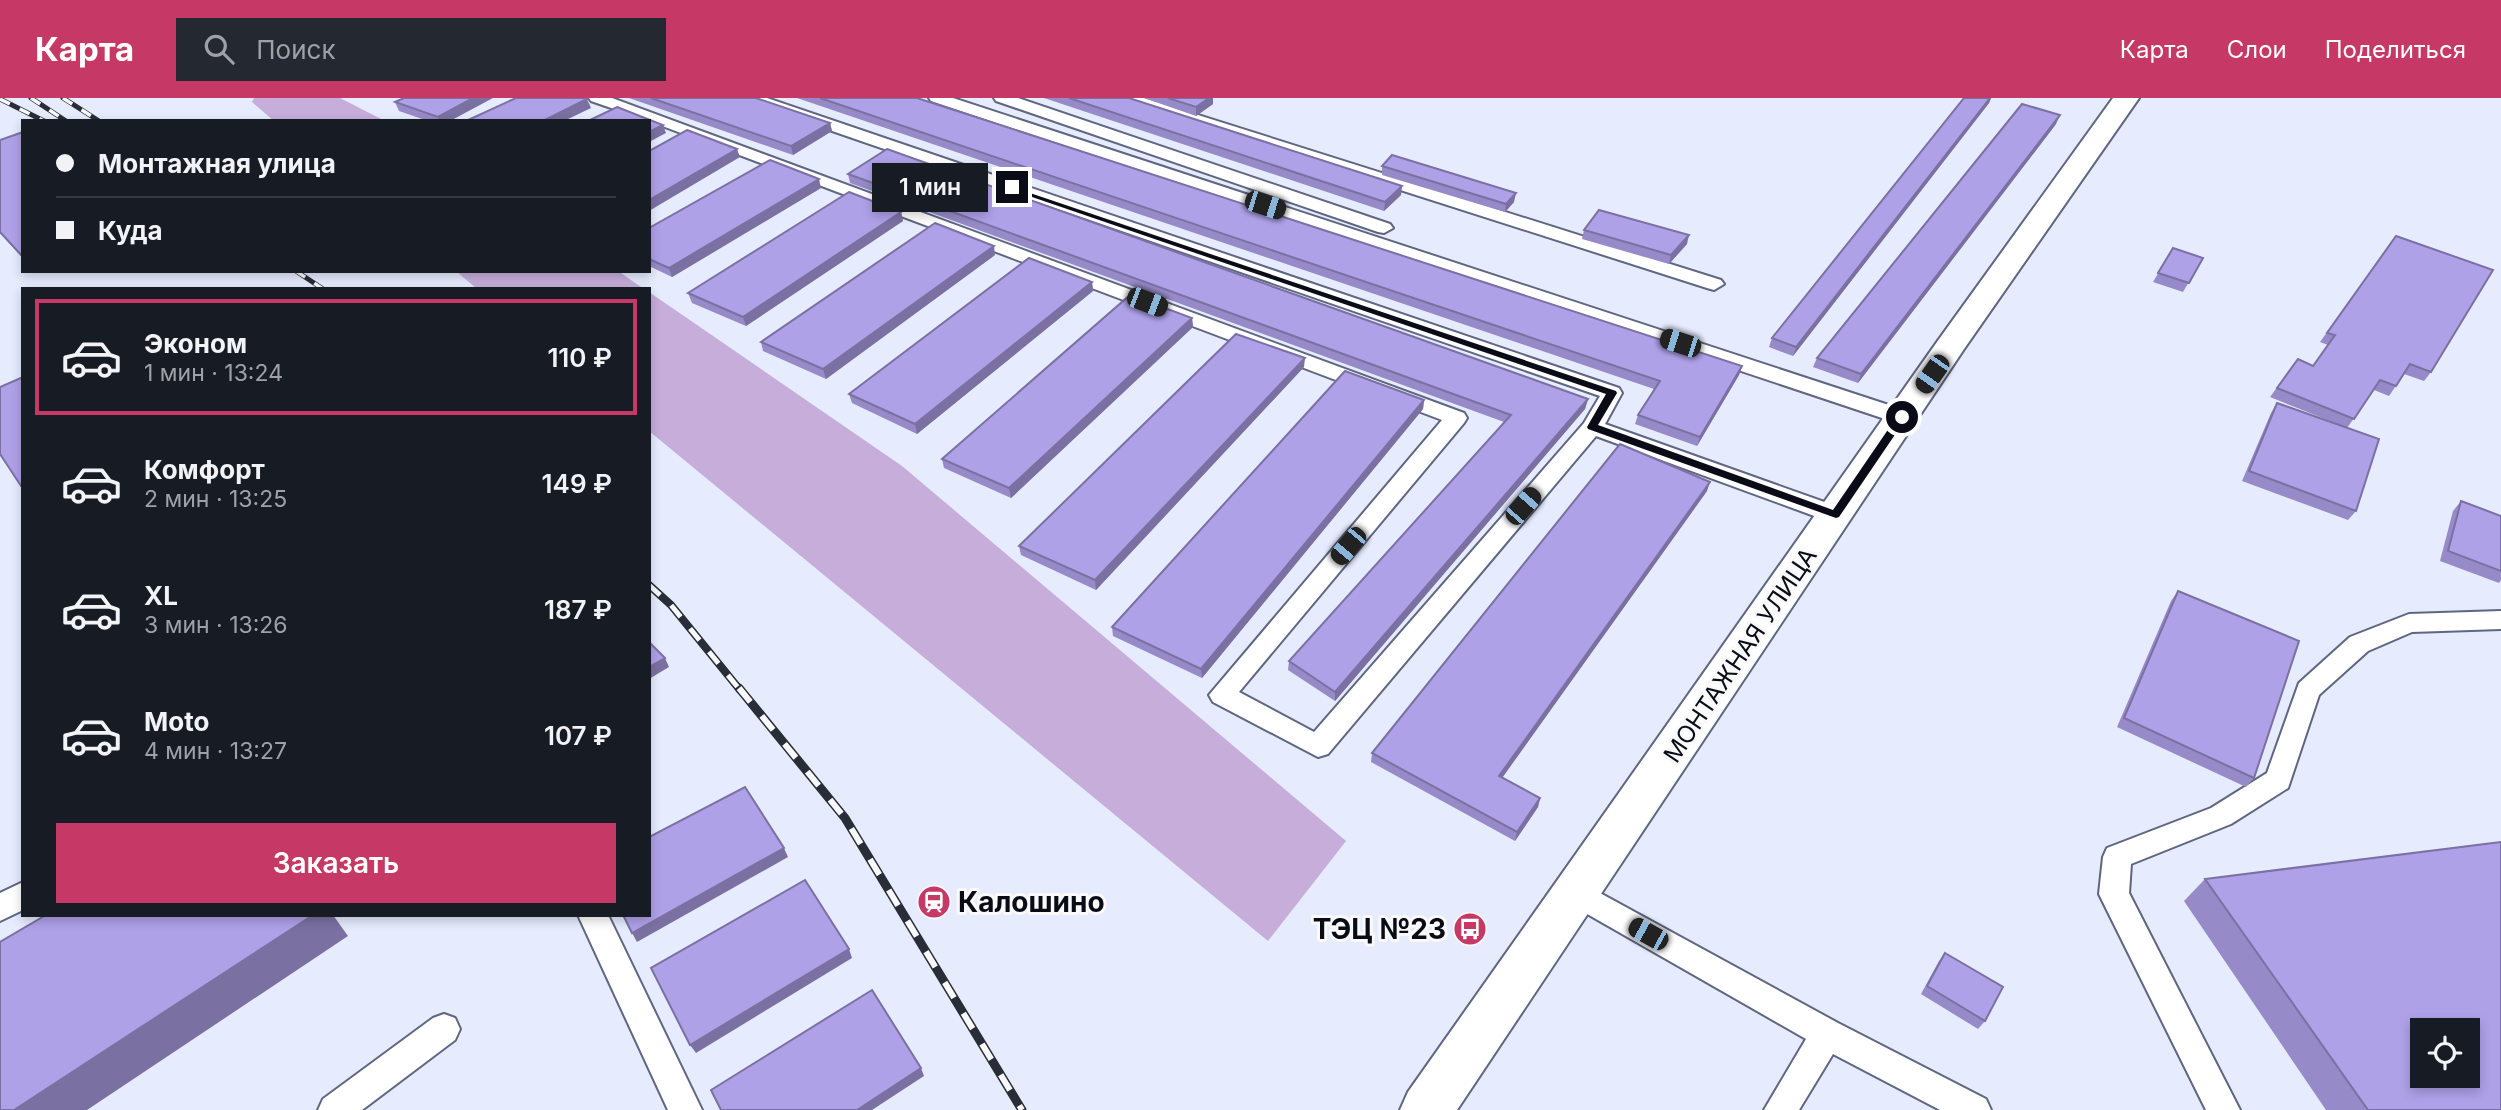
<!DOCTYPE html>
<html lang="ru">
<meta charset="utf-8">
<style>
:root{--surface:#171b24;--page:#242831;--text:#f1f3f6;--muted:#9ea1a6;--line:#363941;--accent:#c63966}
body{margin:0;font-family:Inter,sans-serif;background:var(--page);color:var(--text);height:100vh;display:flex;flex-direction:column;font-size:26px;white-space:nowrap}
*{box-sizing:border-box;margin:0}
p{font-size:23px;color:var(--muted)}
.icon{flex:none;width:38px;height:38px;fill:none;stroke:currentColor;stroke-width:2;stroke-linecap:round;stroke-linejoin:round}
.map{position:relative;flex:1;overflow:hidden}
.panel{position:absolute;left:21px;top:189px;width:630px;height:630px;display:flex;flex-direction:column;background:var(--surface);border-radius:0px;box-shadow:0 4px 10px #0003}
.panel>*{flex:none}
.hud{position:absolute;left:21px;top:21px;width:630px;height:154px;border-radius:0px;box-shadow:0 4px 10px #0003;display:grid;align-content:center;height:154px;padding:0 35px;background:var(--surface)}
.tools{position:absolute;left:2410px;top:920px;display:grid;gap:14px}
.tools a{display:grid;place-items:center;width:70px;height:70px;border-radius:0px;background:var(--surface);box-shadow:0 4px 10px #0003;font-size:35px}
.end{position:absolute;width:32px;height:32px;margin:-16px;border:9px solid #090c16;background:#fff;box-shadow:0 0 0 4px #fff}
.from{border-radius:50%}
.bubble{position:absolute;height:49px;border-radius:0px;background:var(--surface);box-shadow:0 4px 10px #0003;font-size:23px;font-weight:600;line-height:49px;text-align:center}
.car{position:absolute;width:21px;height:42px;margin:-21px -10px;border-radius:9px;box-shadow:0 0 5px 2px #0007;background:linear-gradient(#222 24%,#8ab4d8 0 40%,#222 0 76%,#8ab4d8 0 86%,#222 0)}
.hud b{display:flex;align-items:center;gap:24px;height:66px;font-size:26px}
.hud b+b{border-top:2px solid var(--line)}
.hud i{width:18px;height:18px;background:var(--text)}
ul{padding:12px 0 0;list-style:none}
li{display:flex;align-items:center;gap:21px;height:116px;margin:0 14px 10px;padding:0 21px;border:4px solid transparent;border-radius:0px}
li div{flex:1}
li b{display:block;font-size:26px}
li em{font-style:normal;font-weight:600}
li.active{border-color:var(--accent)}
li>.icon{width:63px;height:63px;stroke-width:1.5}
.button{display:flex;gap:14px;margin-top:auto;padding:14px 35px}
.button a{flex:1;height:80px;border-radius:0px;background:var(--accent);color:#fff;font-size:28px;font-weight:600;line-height:80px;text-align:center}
header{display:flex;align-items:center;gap:42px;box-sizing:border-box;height:98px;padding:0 35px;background:var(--accent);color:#fff}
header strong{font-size:33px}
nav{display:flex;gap:38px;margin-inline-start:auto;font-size:24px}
.search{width:490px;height:63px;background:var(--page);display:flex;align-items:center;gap:18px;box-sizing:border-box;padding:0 24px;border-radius:0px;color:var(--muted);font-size:26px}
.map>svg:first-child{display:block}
</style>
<header>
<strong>Карта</strong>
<div class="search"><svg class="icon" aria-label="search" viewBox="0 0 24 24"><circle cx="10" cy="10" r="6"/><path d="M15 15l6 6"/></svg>Поиск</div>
<nav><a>Карта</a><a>Слои</a><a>Поделиться</a></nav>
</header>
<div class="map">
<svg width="2501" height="1012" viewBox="0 0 2501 1012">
<rect width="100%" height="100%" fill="#e6ebfe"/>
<g fill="#c6adda">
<path d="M254 0H340L385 23H274L252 4Z"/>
<path d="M456 173H618L644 191H477Z"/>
<path d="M649 194 902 368 1346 743 1268 843 649 333Z"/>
</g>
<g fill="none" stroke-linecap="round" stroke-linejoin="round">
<defs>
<g id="lane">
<path d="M589 0H612L1464 315 1467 320 1464 325 1239 594 1314 634 1584 325 1600 298 745 3 743 0H767L1619 290 1622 295 1605 326 1844 411 1848 417 1844 423 1836 425 1828 423 1596 338 1328 656 1318 659 1213 604 1209 597 1442 322 649 23 591 3Z"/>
<path d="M929 0H953L1910 314 1913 319 1910 324H1894L931 3Z"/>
<path d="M994 0H1018L1390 126 1393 130 1384 135 1378 134 996 3Z"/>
<path d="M1120 0H1144L1721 182 1724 186 1714 192 1707 190 1122 3Z"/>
<path d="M2501 513V531L2412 534 2368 553 2319 597 2288 690 2231 726 2131 766 2129 795 2240 1012H2206L2099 796 2103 759 2107 750 2211 710 2267 675 2299 585 2350 539 2409 516Z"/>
<path d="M1578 783 1838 925 1986 1001 1991 1012H1940L1833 956 1799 1012H1764L1806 941 1568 805 1563 796 1568 787Z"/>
<path d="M23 784V812L0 823V795Z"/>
<path d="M578 817H608L702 1012H668Z"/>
<path d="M444 916 455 920 460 931 455 942 362 1012H318L323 1001 433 920Z"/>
</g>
<path id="secondary" d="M2113 0H2139L1964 251 1457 1012H1400L1408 994 1937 244Z"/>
</defs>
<use href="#lane" stroke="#5f6681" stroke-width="4"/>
<use href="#secondary" stroke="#5f6681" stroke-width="4"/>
<use href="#lane" fill="#fff" fill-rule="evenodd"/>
<use href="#secondary" fill="#fff" fill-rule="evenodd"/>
<defs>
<g id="rail-far2">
<path d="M31 0 66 23"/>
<path d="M63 0 99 23"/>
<path d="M0 1 44 23"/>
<path d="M296 173 323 191"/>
</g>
<path id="rail-far1" d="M649 487 671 507 740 592"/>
<path id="rail" d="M739 590 845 720 1022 1012"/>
</defs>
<use href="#rail-far2" stroke="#292d38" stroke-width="5"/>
<use href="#rail-far1" stroke="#292d38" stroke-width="8"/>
<use href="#rail" stroke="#292d38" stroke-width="9"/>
<use href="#rail-far2" stroke="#f9f9f9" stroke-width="3.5" stroke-dasharray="11" stroke-linecap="butt"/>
<use href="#rail-far1" stroke="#f9f9f9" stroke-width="5" stroke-dasharray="15" stroke-linecap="butt"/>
<use href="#rail" stroke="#f9f9f9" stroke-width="6" stroke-dasharray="18" stroke-linecap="butt"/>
</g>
<g fill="#968ac8">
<path d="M629 0H756L830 25 832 33 793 57Z"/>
<path d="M797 0H917L1742 268 1739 277 1697 348 1635 326 1638 317 1654 291Z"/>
<path d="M1044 0H1129L1401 97 1384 113Z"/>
<path d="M1144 0H1213V6L1196 18Z"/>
<path d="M1964 0H1991L1989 5 1793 258 1769 249 1772 240Z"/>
<path d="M395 4 450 23H428L399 13Z"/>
<path d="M2056 26 1858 285 1813 269 1817 260Z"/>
<path d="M23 34V160L0 135V42Z"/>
<path d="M1382 68 1514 104 1505 114 1382 77Z"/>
<path d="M848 76 1588 301 1585 311 1335 603 1288 572 1289 563 1504 324 850 85Z"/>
<path d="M821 90 672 179 649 168V130Z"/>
<path d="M901 114 903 123 746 228 692 205 688 195Z"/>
<path d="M1584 132 1687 146 1669 166 1582 141Z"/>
<path d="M2396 138 2431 274 2424 283 2404 276 2389 298 2374 292 2347 330 2356 413 2348 422 2242 383 2271 315 2277 305 2345 329 2270 299 2298 261 2313 268 2328 247 2320 244Z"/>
<path d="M2173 150 2203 160 2183 194 2153 184Z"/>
<path d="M995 157 826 281 763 253 761 244Z"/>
<path d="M1092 184 1093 193 917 336 852 305 849 296Z"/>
<path d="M1192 220 1193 229 1011 400 944 370 942 361Z"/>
<path d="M1304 269 1096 492 1021 457 1019 448Z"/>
<path d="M1424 302 1423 311 1202 580 1113 538 1112 529Z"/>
<path d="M1707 393 1502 680 1540 700 1538 709 1515 743 1371 664 1372 655Z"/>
<path d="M2461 403 2501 418V482L2499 485 2440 463 2453 413Z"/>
<path d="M2178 493 2254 680 2246 689 2117 629 2171 503Z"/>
<path d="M2205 781 2501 1012H2326L2184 803Z"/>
<path d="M1945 855 1985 923 1978 931 1921 896 1939 863Z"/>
</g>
<g fill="#7a71a2">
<path d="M473 0H493L450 23H439L438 19Z"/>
<path d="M1209 0H1213V6L1196 18V9Z"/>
<path d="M1990 0H1991L1989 5 1793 258 1796 249Z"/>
<path d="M587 1 591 10 564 23H543Z"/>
<path d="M2060 17 2056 26 1858 285 1861 276Z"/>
<path d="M830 25 832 33 793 57 791 48Z"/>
<path d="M663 27 666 35 649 44V34Z"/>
<path d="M737 51 740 59 649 113V102Z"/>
<path d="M819 81 821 90 672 179 669 170Z"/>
<path d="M1402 88 1401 97 1384 113 1385 104Z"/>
<path d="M1516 95 1514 104 1505 114 1506 106Z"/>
<path d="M901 114 903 123 746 228 743 219Z"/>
<path d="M1689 137 1687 146 1669 166 1671 157Z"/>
<path d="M994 148 995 157 826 281 823 271Z"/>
<path d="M1092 184 1093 193 917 336 915 326Z"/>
<path d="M1192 220 1193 229 1011 400 1009 390Z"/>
<path d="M1305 260 1304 269 1096 492 1095 482Z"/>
<path d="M1742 268 1739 277 1697 348 1700 339Z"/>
<path d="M1588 301 1585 311 1335 603V594Z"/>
<path d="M1424 302 1423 311 1202 580 1201 571Z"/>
<path d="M1710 384 1707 393 1497 687 1499 678Z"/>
<path d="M665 560 669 569 649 581V569Z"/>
<path d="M1540 700 1538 709 1515 743 1517 734Z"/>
<path d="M784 750 788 759 637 844 632 835Z"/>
<path d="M313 817H333L348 838 87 1012H14Z"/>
<path d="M849 851 852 860 696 955 690 947Z"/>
<path d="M921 970 924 978 872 1012H857Z"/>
</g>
<g fill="#aea1e8" stroke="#7a71a2" stroke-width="2" fill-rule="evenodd">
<path d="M404 0H473L438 19 395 4Z"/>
<path d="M516 0H585L587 1 543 23H466Z"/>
<path d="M651 0H756L830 25 791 48Z"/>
<path d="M820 0H917L1742 268 1700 339 1638 317 1660 283Z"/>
<path d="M1069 0H1129L1402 88 1385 104Z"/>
<path d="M1168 0H1209L1196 9Z"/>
<path d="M1964 0H1990L1796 249 1772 240Z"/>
<path d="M2022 6 2060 17 1861 276 1817 260Z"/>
<path d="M617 9 663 27 649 34V23H588Z"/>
<path d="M687 32 737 51 649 102V53Z"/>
<path d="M23 34V157L22 158 0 134V42Z"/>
<path d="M887 51 1588 301 1335 594 1289 563 1511 317 848 76Z"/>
<path d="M1392 57 1516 95 1506 106 1382 68Z"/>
<path d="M770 62 819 81 669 170 649 161V130Z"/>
<path d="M849 94 901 114 743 219 688 195Z"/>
<path d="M1599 112 1689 137 1671 157 1584 132Z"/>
<path d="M935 125 994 148 823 271 761 244Z"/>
<path d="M2396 138 2493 172 2431 274 2410 266 2396 288 2380 282 2354 321 2277 290 2298 261 2313 268 2335 237 2327 235Z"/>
<path d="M2173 150 2203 160 2189 185 2158 175Z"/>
<path d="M1029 160 1092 184 915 326 849 296Z"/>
<path d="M1130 197 1192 220 1009 390 942 361Z"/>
<path d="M1236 236 1305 260 1095 482 1019 448Z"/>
<path d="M1345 273 1424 302 1201 571 1112 529Z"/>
<path d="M23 279V391L0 356V289Z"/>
<path d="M2277 305 2379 341 2356 413 2249 373Z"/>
<path d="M1620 346 1710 384 1499 678 1540 700 1517 734 1372 655Z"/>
<path d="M2461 403 2501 418V473L2448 453Z"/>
<path d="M2178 493 2299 543 2254 680 2124 620Z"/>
<path d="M649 544 665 560 649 569Z"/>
<path d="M745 689 784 750 632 835 623 817H649V739Z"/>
<path d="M2501 744V1012H2368L2205 781ZM2422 933H2468V978H2422Z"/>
<path d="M805 782 849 851 690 947 651 870Z"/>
<path d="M46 817H313L14 1012H0V844Z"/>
<path d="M1945 855 2003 889 1985 923 1927 888Z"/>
<path d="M872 892 921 970 857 1012H721L711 992Z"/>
</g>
<path fill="#090c16" d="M1009 88 1616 293 1617 295 1598 327 1833 412 1898 317 1907 319 1839 419 1836 420 1588 331 1587 329 1606 296 1009 91Z"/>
<defs>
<symbol id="station-disc" viewBox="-11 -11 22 22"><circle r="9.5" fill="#c63966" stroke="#f9f9f9"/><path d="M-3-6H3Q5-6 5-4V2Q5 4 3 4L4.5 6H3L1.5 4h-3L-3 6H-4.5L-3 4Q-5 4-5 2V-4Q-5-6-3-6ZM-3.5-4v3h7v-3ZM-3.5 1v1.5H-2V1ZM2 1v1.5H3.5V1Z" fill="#fff"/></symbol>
<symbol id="bus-disc" viewBox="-11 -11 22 22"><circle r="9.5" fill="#c63966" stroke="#f9f9f9"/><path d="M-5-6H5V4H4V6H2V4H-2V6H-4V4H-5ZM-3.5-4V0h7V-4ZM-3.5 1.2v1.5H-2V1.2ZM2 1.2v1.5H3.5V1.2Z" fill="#fff"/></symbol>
</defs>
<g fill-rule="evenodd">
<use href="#station-disc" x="915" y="785" width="38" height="38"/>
<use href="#bus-disc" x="1451" y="812" width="38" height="38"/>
</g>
<g text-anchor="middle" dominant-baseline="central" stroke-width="6" stroke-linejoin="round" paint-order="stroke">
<g font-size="24" fill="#090c16" stroke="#f9f9f9">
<text transform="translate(1740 557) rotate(-56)">МОНТАЖНАЯ УЛИЦА</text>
</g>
<g font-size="28" font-weight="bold" fill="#090c16" stroke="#f9f9f9" text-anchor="start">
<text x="958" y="804">Калошино</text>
<text x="1446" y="831" text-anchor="end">ТЭЦ №23</text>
</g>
</g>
</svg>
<div class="tools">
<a><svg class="icon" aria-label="locate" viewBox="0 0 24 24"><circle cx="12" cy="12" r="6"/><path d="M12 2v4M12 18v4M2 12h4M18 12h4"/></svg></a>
</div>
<i class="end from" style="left:1902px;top:319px"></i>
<i class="end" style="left:1012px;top:89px"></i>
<div class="bubble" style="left:872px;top:65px;width:116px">1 мин</div>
<i class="car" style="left:1265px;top:107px;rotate:108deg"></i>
<i class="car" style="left:1147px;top:204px;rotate:111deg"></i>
<i class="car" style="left:1680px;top:245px;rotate:288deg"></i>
<i class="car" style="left:1932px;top:276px;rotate:215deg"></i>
<i class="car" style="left:1523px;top:408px;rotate:41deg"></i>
<i class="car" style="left:1348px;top:448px;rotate:220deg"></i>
<i class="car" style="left:1648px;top:836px;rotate:299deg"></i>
<div class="hud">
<b><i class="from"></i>Монтажная улица</b>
<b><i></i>Куда</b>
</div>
<section class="panel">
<ul>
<li class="active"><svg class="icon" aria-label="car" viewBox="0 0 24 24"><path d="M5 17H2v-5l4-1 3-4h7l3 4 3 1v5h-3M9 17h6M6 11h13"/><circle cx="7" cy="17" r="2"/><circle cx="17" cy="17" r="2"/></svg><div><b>Эконом</b><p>1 мин · 13:24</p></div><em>110 ₽</em></li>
<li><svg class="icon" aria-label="car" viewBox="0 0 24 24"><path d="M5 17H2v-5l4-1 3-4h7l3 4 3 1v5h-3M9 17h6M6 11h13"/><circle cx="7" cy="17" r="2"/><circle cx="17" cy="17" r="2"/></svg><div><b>Комфорт</b><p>2 мин · 13:25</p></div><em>149 ₽</em></li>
<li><svg class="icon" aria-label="car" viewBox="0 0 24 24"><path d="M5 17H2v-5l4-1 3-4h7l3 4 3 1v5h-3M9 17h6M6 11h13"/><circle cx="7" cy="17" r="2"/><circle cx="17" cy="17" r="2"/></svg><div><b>XL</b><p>3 мин · 13:26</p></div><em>187 ₽</em></li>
<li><svg class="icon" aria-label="car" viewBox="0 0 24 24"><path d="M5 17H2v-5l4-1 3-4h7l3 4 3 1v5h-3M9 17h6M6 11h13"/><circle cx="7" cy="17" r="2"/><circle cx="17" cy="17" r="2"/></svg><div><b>Moto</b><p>4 мин · 13:27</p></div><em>107 ₽</em></li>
</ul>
<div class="button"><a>Заказать</a></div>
</section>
</div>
